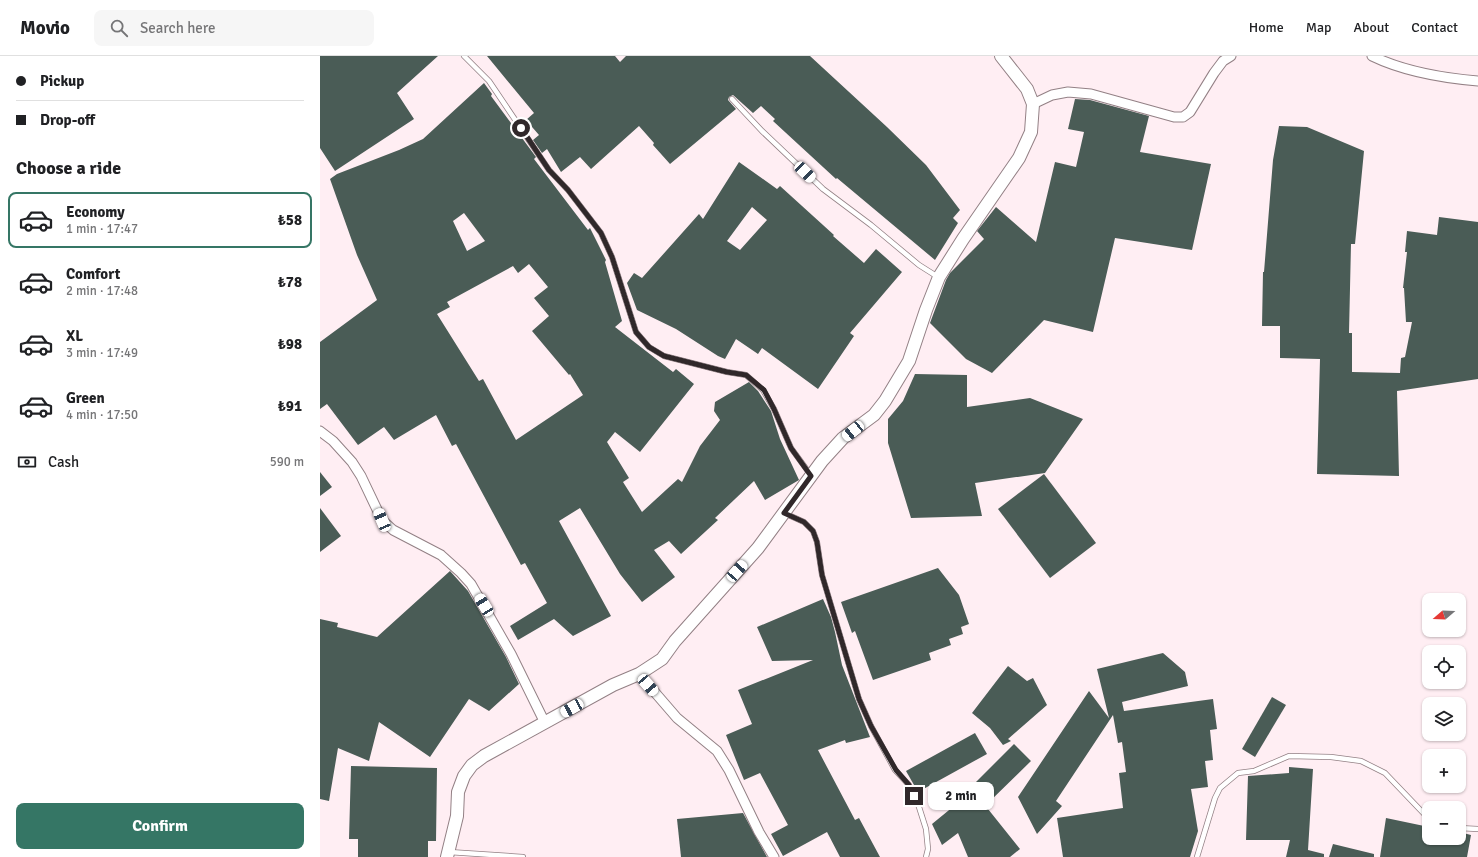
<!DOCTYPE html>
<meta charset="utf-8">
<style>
:root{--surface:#fff;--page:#f6f6f6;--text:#202124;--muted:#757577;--line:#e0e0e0;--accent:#357665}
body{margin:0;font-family:Signika,sans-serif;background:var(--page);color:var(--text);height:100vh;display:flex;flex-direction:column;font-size:15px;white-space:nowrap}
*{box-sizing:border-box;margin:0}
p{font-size:13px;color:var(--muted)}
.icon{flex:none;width:22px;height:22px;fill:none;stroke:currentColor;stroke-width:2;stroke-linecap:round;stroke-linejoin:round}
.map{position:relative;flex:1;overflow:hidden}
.drawer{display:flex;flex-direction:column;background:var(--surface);width:320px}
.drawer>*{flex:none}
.banner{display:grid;align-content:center;height:88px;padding:0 16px;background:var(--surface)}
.needle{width:26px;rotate:251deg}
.controls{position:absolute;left:1102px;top:537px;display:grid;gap:8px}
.controls a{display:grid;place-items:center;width:44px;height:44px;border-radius:8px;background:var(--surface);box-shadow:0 1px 3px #0004;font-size:20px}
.end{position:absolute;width:18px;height:18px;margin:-9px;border:5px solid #30282a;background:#fff;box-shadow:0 0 0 2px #fff}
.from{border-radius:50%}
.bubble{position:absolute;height:28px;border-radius:8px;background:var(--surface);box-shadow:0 1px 3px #0004;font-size:13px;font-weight:800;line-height:28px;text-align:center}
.car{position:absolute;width:12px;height:24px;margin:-12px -6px;border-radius:5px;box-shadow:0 0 3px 1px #0007;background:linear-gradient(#fff 24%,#345 0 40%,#fff 0 76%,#345 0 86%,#fff 0)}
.banner b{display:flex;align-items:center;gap:14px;height:38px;font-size:15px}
.banner b+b{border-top:1px solid var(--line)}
.banner i{width:10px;height:10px;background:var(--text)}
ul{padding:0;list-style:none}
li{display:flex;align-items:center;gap:12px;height:56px;margin:0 8px 6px;padding:0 8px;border:2px solid transparent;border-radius:8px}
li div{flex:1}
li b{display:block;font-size:15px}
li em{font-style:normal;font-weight:800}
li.selected{border-color:var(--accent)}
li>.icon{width:36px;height:36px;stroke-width:1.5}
h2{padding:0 16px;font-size:18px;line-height:48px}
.pay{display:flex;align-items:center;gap:10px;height:44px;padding:0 16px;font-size:15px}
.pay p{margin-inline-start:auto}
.button{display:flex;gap:8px;margin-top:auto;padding:8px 16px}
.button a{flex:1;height:46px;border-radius:8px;background:var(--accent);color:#fff;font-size:16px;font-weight:800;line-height:46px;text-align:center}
header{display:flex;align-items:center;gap:24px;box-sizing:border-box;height:56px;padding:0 20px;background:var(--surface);border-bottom:1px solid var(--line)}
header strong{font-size:19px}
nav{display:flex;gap:22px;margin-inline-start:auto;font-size:14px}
.search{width:280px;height:36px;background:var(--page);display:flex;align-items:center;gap:10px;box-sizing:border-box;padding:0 14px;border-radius:8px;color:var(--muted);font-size:15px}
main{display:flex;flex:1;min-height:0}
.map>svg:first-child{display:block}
</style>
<header>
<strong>Movio</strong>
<div class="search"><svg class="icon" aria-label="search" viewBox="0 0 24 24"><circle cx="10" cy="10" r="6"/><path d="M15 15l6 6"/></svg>Search here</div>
<nav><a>Home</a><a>Map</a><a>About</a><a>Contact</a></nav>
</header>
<main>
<section class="drawer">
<div class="banner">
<b><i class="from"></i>Pickup</b>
<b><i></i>Drop-off</b>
</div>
<h2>Choose a ride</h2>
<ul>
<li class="selected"><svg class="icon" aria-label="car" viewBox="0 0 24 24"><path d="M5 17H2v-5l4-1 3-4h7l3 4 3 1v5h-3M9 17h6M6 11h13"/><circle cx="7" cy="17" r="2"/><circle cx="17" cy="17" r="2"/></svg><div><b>Economy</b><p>1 min · 17:47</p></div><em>₺58</em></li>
<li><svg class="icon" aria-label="car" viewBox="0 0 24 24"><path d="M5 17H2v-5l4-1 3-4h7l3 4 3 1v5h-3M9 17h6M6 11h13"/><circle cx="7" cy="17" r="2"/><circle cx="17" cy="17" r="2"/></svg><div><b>Comfort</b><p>2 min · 17:48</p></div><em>₺78</em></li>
<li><svg class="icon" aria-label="car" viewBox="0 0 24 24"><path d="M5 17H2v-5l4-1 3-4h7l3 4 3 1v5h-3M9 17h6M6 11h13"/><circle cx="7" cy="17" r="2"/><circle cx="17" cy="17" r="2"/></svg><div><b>XL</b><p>3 min · 17:49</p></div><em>₺98</em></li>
<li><svg class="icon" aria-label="car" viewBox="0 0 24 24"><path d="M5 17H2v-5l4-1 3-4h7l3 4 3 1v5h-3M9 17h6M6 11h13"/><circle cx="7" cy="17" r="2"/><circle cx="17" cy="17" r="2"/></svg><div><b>Green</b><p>4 min · 17:50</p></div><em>₺91</em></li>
</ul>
<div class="pay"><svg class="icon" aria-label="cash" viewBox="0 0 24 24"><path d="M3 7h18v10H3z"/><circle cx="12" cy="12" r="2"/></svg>Cash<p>590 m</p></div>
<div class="button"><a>Confirm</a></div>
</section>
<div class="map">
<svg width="1158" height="801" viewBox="0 0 1158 801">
<rect width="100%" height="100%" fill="#ffeef3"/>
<g fill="#4a5c56" fill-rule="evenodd">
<path d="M0 0H118L77 37 94 63 15 115 0 92Z"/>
<path d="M167 0H295L300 6 306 0H490L567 71 606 109 640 154 633 162 638 167 615 204 517 122 516 123 453 65 455 63 441 50 433 57 413 39 409 41 408 44 416 53 350 108 333 89 334 87 319 70 271 113 260 101 241 116 227 93 222 97 213 84 219 79 206 64 214 57Z"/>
<path d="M164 27 172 38 171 40 216 101 214 103 268 174 270 172 286 204 285 206 302 265 295 271 353 316 356 313 374 328 320 396 295 376 287 386 309 422 303 426 322 456 358 423 362 426 380 390 400 364 394 355 395 346 429 326 438 335 451 355 460 383 479 424 445 444 434 425 395 462 398 464 361 498 349 485 334 494 355 521 322 546 300 518 260 452 239 465 291 560 253 580 234 563 198 584 190 570 227 547 205 507 201 509 136 388 132 390 116 359 74 384 64 371 38 389 7 348 0 353V286L57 244 37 199 10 123 17 118 79 94 103 83ZM144 157 165 185 147 195 133 165ZM209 208 228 231 214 242 229 260 212 275 249 319 250 318 263 339 196 384 163 323 159 325 117 258 130 251 127 246 193 210 198 217Z"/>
<path d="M755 43 770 44 829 60 820 96 891 108 872 194 795 182 773 276 724 264 672 317 646 303 610 267 626 224 630 217 664 183 657 175 676 151 716 186 735 106 756 111 764 76 748 73Z"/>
<path d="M959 70 987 71 1044 95 1035 188H1031L1029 277H1032V316L1080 317 1081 302 1085 301 1092 266H1086L1084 232H1083L1087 196H1085L1087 175 1117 179 1119 161 1158 166V323L1077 335 1079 420 997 418 1000 303 960 302V270H942L943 216H944L953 104Z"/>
<path d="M419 106 457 133 460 130 514 179 513 180 544 207 556 193 582 216 530 277 534 280 498 333 442 292 438 298 416 283 405 303 398 300 356 273 317 254 307 227 314 217 322 222 379 158 383 163ZM432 151 447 164 420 194 407 185Z"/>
<path d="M595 318 647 319V351L710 342 763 363 725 417 655 427 662 460 591 462 568 387V363L583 345Z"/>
<path d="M0 416 12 431 0 440Z"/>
<path d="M724 418 776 487 730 522 678 453Z"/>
<path d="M0 452 21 480 0 496Z"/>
<path d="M618 512 639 539 649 568 641 571 643 578 629 583 631 589 609 597 611 604 553 624 535 575 532 577 521 546Z"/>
<path d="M130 515 148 535 186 601 199 628 169 655 149 643 110 701 59 666 49 705 18 692 9 745 0 743V563L18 567 17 571 57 581Z"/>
<path d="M503 543 511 561 515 576 522 609 550 681 526 687 525 684 498 694 535 764 539 762 560 801H520L507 776 463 800 451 778 468 769 440 717 424 724 406 679 432 668 418 634 493 604 452 605 437 571Z"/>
<path d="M843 597 865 616 868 630 802 646 804 655 893 643 897 673 890 674 893 704 885 705 888 731 871 733 878 775 870 801H743L737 762 803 752 799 717 806 716 802 686 798 687 793 659 736 745 742 750 717 778 698 741 769 635 789 662 777 613Z"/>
<path d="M688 610 707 625 713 622 727 649 688 683 691 685 683 689 670 672 652 657Z"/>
<path d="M952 641 966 649 935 701 922 693Z"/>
<path d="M655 677 667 698 598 736 586 715Z"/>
<path d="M694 688 711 705 666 749 669 752 668 753 700 793 690 801H648L638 777 622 789 612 768 656 732 653 729Z"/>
<path d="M31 710 117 712 116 785H108V801H38V783H29Z"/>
<path d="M969 711 993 713 988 794 1004 798V801H966L970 784H926L928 720 969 717Z"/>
<path d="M423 757 447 801H361L357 763Z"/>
<path d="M1066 762 1109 771V782H1139V776L1151 779 1147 801H1060Z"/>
<path d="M1013 788 1054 798V801H1009Z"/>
</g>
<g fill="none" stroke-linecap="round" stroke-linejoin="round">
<defs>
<g id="service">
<path d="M144 0 169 25 229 114 248 134 281 177 292 201 316 276 329 291 344 300 407 316 426 319 443 334 454 353 471 392 490 418"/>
<path d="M412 43 442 75 503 133 551 169 599 209 618 221"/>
<path d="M464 457 484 466 493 475 497 486 502 519 539 643 551 670 575 714 589 729 599 751 606 773 608 793 606 801"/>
<path d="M1139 772 1158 773"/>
<path d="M129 796 203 801"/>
<path d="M877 801 895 742 900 732 918 717 934 715 969 700 1011 701 1041 705 1065 717 1109 763"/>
</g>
<g id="minor">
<path d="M1052 0C1085 16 1122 22 1158 25"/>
<path d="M713 48 732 39 748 36 771 38 854 61H863L870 56 894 17 903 5 911 0"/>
<path d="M0 375 13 385 32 406 41 420 62 464 73 474 121 499 141 517 151 528 191 598 225 667"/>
<path d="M319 618 357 662 397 695 409 714 439 776 454 801"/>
</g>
<path id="tertiary" d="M127 801 137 760 138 736 144 720 152 709 164 700 293 629 319 618 342 603 355 585 438 492 502 405 523 382 554 359 565 345 589 305 606 254 619 221 643 183 699 102 711 76 713 48 707 33 681 0"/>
</defs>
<use href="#service" stroke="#938085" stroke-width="6"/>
<use href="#minor" stroke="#938085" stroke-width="11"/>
<use href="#tertiary" stroke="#938085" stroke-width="14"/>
<use href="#service" stroke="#fff" stroke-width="4.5"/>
<use href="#minor" stroke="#fff" stroke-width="9"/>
<use href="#tertiary" stroke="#fff" stroke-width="12"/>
</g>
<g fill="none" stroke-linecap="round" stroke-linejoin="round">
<path stroke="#30282a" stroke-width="5" d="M201 72 229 114 248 134 281 177 292 201 316 276 329 291 344 300 407 316 426 319 444 334 454 353 471 392 491 420 464 457 484 466 493 475 497 486 502 519 539 643 551 670 576 714 589 729 594 740"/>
</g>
</svg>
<div class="controls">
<a><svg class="needle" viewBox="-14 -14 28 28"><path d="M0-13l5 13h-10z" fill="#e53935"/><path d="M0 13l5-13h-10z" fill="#757577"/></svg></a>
<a><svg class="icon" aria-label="locate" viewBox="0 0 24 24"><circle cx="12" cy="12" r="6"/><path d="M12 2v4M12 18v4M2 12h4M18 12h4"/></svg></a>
<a><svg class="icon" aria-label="layers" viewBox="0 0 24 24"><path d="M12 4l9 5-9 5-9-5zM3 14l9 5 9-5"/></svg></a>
<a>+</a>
<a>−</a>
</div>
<i class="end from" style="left:201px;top:72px"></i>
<i class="end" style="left:594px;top:740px"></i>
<div class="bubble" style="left:608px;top:726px;width:66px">2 min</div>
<i class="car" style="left:485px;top:116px;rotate:134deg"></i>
<i class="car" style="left:533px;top:375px;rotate:231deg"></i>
<i class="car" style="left:62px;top:464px;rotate:337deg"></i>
<i class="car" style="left:417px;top:515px;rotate:42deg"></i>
<i class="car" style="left:164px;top:549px;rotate:329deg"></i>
<i class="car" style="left:328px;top:629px;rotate:139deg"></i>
<i class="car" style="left:252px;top:652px;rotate:241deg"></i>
</div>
</main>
